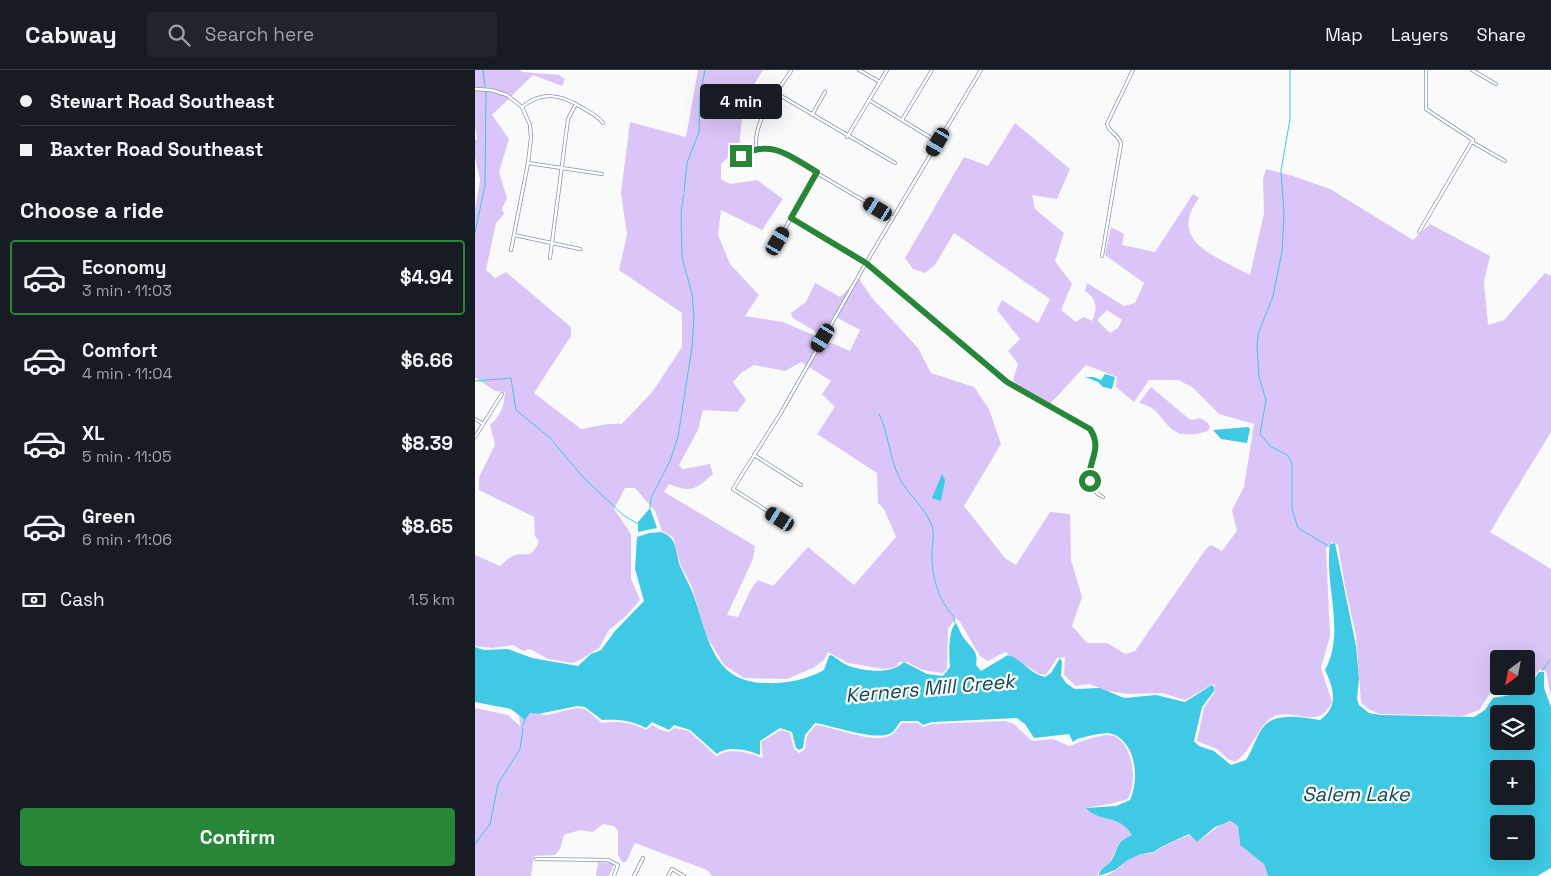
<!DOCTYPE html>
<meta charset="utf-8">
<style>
:root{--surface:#171b24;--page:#20242c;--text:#f1f3f6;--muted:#9ea1a6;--line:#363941;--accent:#278638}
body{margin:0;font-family:"Space Grotesk",sans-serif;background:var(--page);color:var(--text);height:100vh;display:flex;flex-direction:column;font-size:19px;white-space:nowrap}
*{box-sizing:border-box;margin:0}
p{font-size:16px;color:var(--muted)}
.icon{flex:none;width:28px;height:28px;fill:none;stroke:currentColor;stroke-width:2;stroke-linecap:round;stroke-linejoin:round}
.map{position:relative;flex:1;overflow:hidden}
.sheet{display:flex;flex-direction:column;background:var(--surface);width:475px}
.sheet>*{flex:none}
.guide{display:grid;align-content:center;height:110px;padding:0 20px;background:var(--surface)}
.needle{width:32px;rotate:212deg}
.tools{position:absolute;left:1015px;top:580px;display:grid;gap:10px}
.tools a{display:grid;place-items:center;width:45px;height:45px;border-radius:5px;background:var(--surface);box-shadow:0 5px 20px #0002;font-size:25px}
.end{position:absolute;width:22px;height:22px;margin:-11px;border:6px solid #278638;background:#fff;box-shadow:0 0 0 2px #fff}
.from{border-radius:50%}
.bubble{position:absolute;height:35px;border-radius:5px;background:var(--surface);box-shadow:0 5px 20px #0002;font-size:16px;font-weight:800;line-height:35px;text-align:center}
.car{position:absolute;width:15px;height:30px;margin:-15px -8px;border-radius:6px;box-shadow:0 0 4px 1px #0007;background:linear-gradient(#222 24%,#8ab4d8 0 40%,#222 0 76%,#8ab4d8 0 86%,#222 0)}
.guide b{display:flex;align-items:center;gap:18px;height:48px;font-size:19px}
.guide b+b{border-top:1px solid var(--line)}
.guide i{width:12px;height:12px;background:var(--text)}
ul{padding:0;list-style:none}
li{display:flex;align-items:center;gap:15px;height:75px;margin:0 10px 8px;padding:0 10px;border:2px solid transparent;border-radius:5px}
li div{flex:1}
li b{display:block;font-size:19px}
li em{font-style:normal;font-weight:800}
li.current{border-color:var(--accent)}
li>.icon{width:45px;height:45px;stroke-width:1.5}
h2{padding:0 20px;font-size:22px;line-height:60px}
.pay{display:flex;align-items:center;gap:12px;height:55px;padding:0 20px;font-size:19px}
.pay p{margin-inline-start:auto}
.action{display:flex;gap:10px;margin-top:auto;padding:10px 20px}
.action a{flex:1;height:58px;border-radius:5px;background:var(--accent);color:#fff;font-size:20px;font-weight:800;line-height:58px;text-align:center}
header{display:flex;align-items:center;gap:30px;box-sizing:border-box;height:70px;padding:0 25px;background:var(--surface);border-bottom:1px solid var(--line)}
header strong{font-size:24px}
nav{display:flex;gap:28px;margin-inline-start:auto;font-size:18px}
.search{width:350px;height:45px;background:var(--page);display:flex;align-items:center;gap:12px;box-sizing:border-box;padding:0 18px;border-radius:5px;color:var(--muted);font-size:19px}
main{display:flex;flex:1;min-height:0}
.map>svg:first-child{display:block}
</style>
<header>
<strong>Cabway</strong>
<div class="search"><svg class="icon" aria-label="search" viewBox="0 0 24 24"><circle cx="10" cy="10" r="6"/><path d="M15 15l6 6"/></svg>Search here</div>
<nav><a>Map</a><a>Layers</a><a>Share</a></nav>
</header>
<main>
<section class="sheet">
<div class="guide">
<b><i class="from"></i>Stewart Road Southeast</b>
<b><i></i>Baxter Road Southeast</b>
</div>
<h2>Choose a ride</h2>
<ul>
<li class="current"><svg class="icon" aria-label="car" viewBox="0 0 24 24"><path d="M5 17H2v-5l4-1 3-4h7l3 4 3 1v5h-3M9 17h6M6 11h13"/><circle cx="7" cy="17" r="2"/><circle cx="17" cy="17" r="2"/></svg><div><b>Economy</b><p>3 min · 11:03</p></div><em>$4.94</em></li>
<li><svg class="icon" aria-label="car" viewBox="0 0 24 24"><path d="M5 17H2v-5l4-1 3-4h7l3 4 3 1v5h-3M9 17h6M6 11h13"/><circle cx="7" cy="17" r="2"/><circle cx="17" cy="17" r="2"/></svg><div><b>Comfort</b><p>4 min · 11:04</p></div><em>$6.66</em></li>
<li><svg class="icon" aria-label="car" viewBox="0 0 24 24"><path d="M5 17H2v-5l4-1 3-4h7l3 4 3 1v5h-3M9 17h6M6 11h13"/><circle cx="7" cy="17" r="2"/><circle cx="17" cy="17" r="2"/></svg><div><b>XL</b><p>5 min · 11:05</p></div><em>$8.39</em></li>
<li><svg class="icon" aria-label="car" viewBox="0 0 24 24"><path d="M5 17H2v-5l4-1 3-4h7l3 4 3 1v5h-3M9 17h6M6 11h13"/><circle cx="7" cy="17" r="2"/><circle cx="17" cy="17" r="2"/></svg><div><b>Green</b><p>6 min · 11:06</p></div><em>$8.65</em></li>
</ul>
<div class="pay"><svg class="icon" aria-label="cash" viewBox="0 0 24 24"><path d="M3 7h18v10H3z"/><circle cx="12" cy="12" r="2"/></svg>Cash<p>1.5 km</p></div>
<div class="action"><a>Confirm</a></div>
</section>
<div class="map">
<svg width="1076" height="806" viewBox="0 0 1076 806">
<rect width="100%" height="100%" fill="#fafafa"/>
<g fill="#dbc4f7" fill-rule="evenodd">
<path d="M0 0H43L48 2 84 5 90 9 87 16 58 5 17 45 34 69 24 102 32 128 27 139 29 144 21 153 11 200 20 208 31 202 96 257V266L59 323 106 359C123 357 128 353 147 354L178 321 207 277V243L144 200 152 165 146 123 155 52 211 67 223 0H288L269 30 264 77 246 94V109L255 114 282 110 308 129 287 160 246 140 243 165 255 194 284 225 270 246 308 252 375 281 385 260 359 246 346 265 318 248 316 243 331 232 340 213 365 227 384 209 397 228 443 278 456 303 499 317 514 339 526 374 489 436 530 488 541 495 575 442 595 444 596 490 607 527 597 556 612 573H632L650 584 660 581 731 479 736 475 747 481 762 461 757 440 769 417 779 354 744 344 717 317 703 310H674L659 332 641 317 642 307 611 295 574 335 548 320 538 310 543 294 533 281 545 269 522 240 527 230 563 253 575 229 479 163 460 195 450 203 438 199 430 188 489 87 513 96 540 53 595 99 582 129 557 125 560 139 589 163 580 191 597 214 586 240 601 252 609 247 617 251C623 238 622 229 610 221L612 213 649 236 660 233 669 213 630 185 636 157 649 164 647 175 680 182 718 124 724 128C691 172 743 187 775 205L789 143 788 109 791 99 818 106 855 119 938 170 955 154 1015 186 1009 212 1013 255 1029 250 1070 203 1076 206V362L1015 462 1076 499V627L1071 601 1065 599 1051 616V589H1024V616H1051L1040 623H1015L1004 640 987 646 905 644 895 640 886 633 881 565 870 516 863 474 857 472 851 478 855 566 846 598 857 632C843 660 825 640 803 645 784 649 779 680 760 692L753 689 742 679 722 671 729 638 739 623 740 615 738 614 710 630 687 623 653 624 633 621 614 614 601 616 589 605 590 587 582 588 571 605 564 604 530 582 513 591 505 586 485 552 481 548 473 559 472 599 467 603 448 600 432 592H424L421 597 409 599 373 593 353 582 349 590 338 598 312 609 269 608 249 595 231 565 217 517 206 496 198 467 187 461 180 441 160 418H150L139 439 156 464V509L165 530 151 546 134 560 124 578 105 590 97 593 73 589 55 579 48 581 38 575 17 578 0 576V485L25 496C29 493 33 488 38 486 51 481 55 491 64 472L60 466 59 447 4 420V407L20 375 15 355C26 345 29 337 30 322L20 321 0 307V139L5 110 0 87V70L2 69 0 55ZM632 240 647 250 643 258 635 263 622 250ZM326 292 356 311 347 324 360 337 342 364 402 403 403 433 409 439 421 467 379 515 333 477 298 516 283 510 276 519 263 547 252 545 278 489 280 476 189 422 194 414C216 423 220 420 238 404L235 394 208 399 204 395 223 360 228 340 262 342 271 330 258 312 266 303 279 295 310 301Z"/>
<path d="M676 317 713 348 717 350 725 348 732 352 735 357 733 361C685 376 696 339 664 333Z"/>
<path d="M0 638 33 645 45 656 44 645 50 650 55 643 72 645 102 638 110 639 127 653C144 651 155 652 171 660L177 655 186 660 194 662 199 658 214 661 242 687C252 676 276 683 288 688L286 672 306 660 315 663 319 679 324 683 330 679 332 666 341 655C359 657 400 675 416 665 420 663 424 657 427 653H443L448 657 457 654 530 651 539 654 557 671 578 669 594 676C603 673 628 662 639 666 659 676 662 711 653 729 639 734 625 735 611 738L619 744 650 755 657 765C639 771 644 779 635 791 631 798 624 797 623 806H237L232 800 160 773 151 792H147L143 785V761L139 756 128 754 118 762 105 760 89 765 85 779 80 785 59 786 56 806H0Z"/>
<path d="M755 752 763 756 765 775 789 794 793 806H630L640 801 653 790 666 784 679 783 687 777 714 765 722 772 748 753Z"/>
<path d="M123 792 137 793 139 795 134 806H121Z"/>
</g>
<g fill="#3fc9e5" fill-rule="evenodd">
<path d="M281 19 291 26 288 34 283 33 278 27Z"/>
<path d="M630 304 640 307 637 319 628 317 623 312 610 307H619L626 310Z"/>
<path d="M773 357 775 359 772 373 746 369 738 360Z"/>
<path d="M467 404 470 410 466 431 457 428Z"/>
<path d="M175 438 182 458 163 462V452Z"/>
<path d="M186 462C203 468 200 481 205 496 209 505 214 514 218 524 233 564 236 612 290 613 311 614 331 610 349 600L354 586 356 585C362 588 368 594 374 596 389 601 416 605 429 592L452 604 468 606 475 597C474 586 473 559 481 553 484 558 485 563 488 567 496 578 504 581 501 595L506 601 533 585C547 589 555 604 570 607L576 603 585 588 587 592 586 606 592 614 600 619 625 618 649 628 681 625 710 632 737 615 739 617V621L727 637 719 671 724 676 739 681 756 695 771 690C778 680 782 663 790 655 804 642 829 648 845 650 864 636 859 619 850 600 871 563 849 515 855 474L860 473 881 576 884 608 882 629 884 635 894 643 906 645 999 647 1010 640 1018 628 1046 623 1055 615 1064 602H1069V618L1076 637V798L1062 806H793L789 794 765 775 763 756 755 751 740 757 722 772 714 764 686 777 679 782 666 784 653 790 640 800 624 806C625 798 629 798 634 793 645 782 637 773 657 765 645 744 624 753 611 738L641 736 655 730C664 711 662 676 640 665 631 660 611 667 602 669L598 672 594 664 559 668 550 654 542 648 457 652 448 655 443 651H426C423 654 420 661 416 663 401 672 357 655 340 653L330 665 328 678 324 680 321 678 317 662 305 658 285 671V685C273 680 253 675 242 684L215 660 199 655 194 660 177 652 171 658C155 650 144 649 127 650L110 637 102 636 63 644 55 643 50 650 36 639 0 632V577L9 580 33 579 57 588 103 596 116 584 126 580 140 561 169 531 160 499 162 467 174 463ZM1024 644H1051V671H1024ZM1024 699H1051V726H1024ZM1024 754H1051V781H1024Z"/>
</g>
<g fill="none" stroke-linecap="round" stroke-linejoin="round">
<g stroke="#3fc9e5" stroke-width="1">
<path d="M8 0 10 17"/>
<path d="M815 0V49L806 101 809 144 807 182 798 226 783 264 782 277 784 307 791 330 785 364 795 376 812 385 817 393V439L823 458 855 477"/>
<path d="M209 122 212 93 224 62 225 24 230 0"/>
<path d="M0 163 10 115 11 22"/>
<path d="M0 311 36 308 41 340 74 367 108 407 148 445 163 454"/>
<path d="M404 344C414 364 414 388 425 409 433 425 451 438 457 456 460 464 457 474 457 482 456 504 463 530 478 546"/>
<path d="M175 438 176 428 195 391 203 367 217 277 219 248 217 224 207 187 206 142 209 124"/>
<path d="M479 548 480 553"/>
<path d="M1067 601 1074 591"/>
<path d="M48 656 50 649"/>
<path d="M0 774 15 754 23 714 45 679 48 658"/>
</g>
<defs>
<g id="minor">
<path d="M384 0 405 12"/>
<path d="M997 0 1021 14"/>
<path d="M0 19 16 20 32 25 47 37 55 55 56 68 53 93 36 180"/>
<path d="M301 23 420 93"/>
<path d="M394 30 463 72"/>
<path d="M47 37C67 21 85 24 106 37 114 42 122 45 128 53"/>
<path d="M337 45 350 22"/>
<path d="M427 50 457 0"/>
<path d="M372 67 412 0"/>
<path d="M997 72 1030 91"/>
<path d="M281 78C279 49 301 24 316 1"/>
<path d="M53 93 127 104"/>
<path d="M256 96 266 86 281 78 303 80 418 148"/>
<path d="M316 148 391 193 532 312 615 359C632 384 598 412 628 427"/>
<path d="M944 162 998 70 951 39V0"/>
<path d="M39 165 105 179"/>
<path d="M303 171 342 102"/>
<path d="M627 186 646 74C644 64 634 63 632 54L658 0"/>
<path d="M75 188 93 49 101 34"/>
<path d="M0 349 8 354"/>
<path d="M0 367 27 324"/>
<path d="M279 385 326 415"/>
<path d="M305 449 258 419 307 341 391 193 506 0"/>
<path d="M61 789 133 790 143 795 139 806"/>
<path d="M159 806 168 788"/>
<path d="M193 806 197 799 209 806"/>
</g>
</defs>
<use href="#minor" stroke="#8696af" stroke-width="4"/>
<use href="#minor" stroke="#fff" stroke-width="2.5"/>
</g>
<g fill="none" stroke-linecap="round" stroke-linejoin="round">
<path stroke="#278638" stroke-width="6" d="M266 86C296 68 316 87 342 102L316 148 391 193 532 312 615 359C629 380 611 393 615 411"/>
</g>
<g text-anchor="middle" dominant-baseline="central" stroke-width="4.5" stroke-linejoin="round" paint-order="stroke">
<g font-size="20" font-style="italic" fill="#0f4a56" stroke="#fafafa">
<text transform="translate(455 618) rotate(-5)">Kerners Mill Creek</text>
<text x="881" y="724">Salem Lake</text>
</g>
</g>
</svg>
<div class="tools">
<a><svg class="needle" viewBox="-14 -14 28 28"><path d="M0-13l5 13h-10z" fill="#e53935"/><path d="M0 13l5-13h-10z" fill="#9ea1a6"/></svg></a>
<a><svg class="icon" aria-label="layers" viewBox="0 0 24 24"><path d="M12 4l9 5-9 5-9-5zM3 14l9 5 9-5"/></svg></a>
<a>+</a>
<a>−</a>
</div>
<i class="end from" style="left:615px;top:411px"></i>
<i class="end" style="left:266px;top:86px"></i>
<div class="bubble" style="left:225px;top:14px;width:82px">4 min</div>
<i class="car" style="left:463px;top:72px;rotate:210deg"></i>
<i class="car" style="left:403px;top:139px;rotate:301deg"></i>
<i class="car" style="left:303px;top:171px;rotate:30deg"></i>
<i class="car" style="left:348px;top:268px;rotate:211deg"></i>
<i class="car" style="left:305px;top:449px;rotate:302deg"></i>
</div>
</main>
